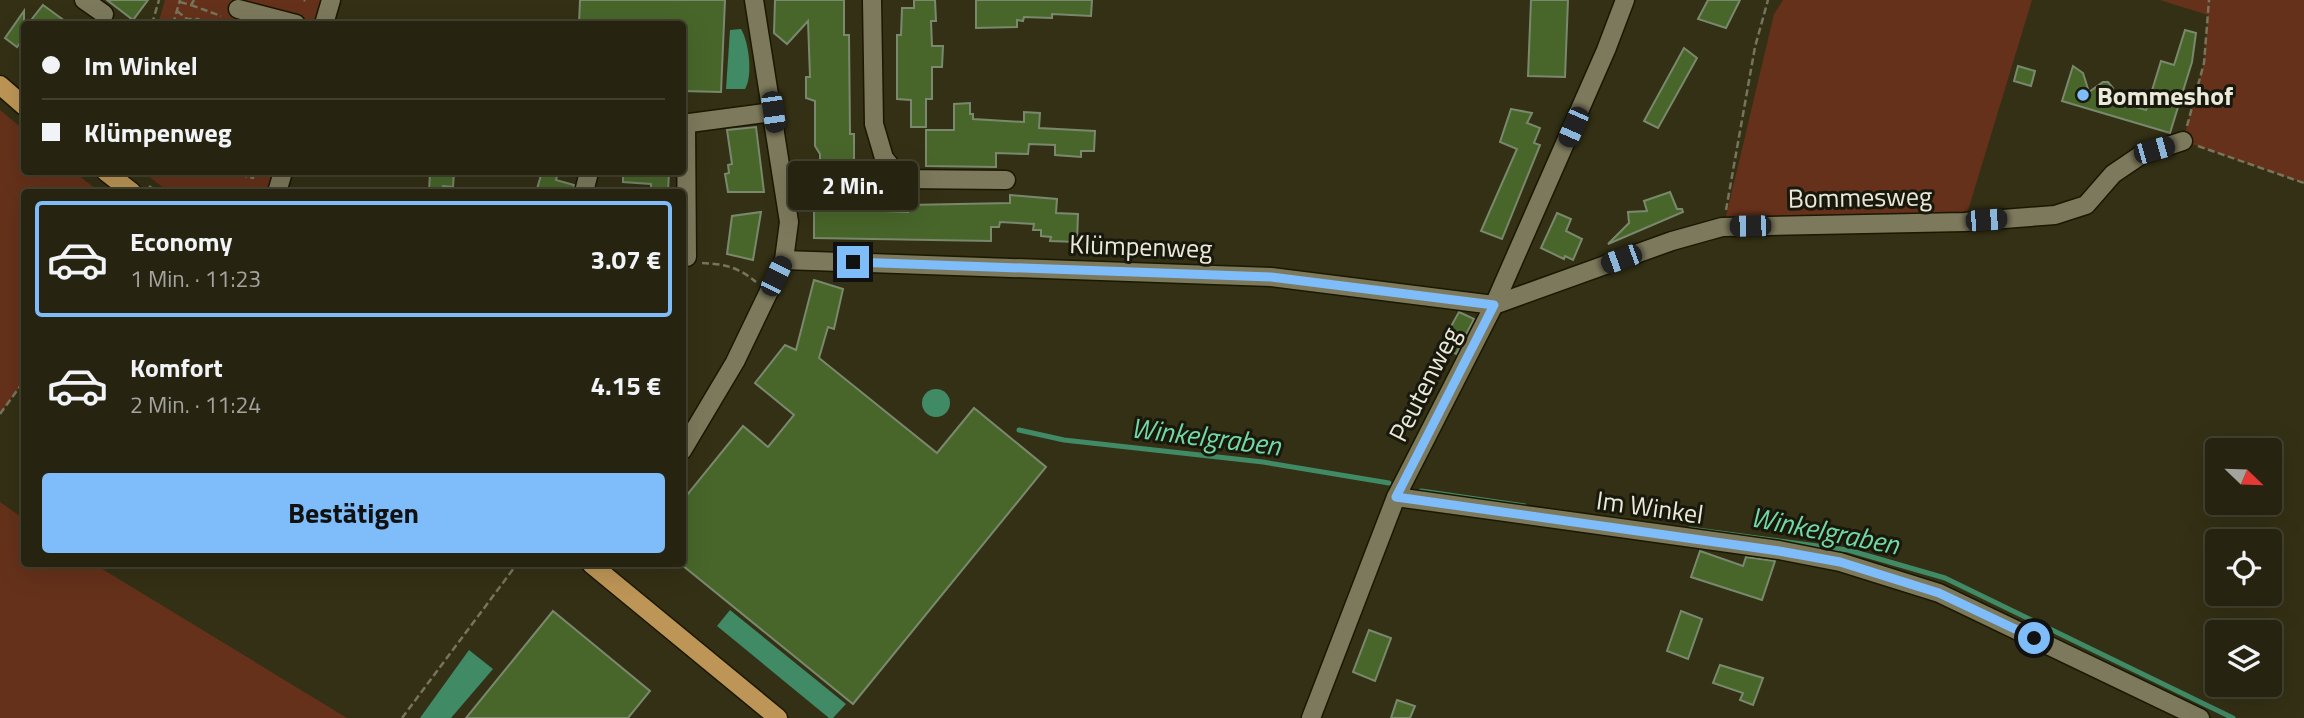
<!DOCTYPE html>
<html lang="de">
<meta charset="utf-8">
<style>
:root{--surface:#262410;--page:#2e2c19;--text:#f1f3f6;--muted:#a4a49f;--line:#424130;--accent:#7ebdf9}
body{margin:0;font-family:"Titillium Web",sans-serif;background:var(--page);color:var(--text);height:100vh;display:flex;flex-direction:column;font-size:26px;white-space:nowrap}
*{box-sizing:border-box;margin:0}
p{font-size:23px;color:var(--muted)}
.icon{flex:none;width:38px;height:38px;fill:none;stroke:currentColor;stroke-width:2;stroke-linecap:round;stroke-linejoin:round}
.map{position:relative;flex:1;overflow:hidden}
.sheet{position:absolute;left:21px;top:189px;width:665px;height:378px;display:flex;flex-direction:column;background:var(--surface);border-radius:7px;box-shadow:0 7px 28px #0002,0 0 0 2px var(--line)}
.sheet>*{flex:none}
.banner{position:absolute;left:21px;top:21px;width:665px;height:154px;border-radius:7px;box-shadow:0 7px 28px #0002,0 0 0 2px var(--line);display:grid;align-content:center;height:154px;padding:0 21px;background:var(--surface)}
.needle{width:46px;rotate:113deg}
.buttons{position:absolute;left:2205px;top:438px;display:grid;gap:14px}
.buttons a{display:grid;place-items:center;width:77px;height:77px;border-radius:7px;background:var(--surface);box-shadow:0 7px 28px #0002,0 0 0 2px var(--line);font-size:35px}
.end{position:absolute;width:32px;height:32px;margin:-16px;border:9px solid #7ebdf9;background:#111;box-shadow:0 0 0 4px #111}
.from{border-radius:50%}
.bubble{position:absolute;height:49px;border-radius:7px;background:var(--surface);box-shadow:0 7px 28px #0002,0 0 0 2px var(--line);font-size:23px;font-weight:700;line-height:49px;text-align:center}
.car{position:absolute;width:21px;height:42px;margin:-21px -10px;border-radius:9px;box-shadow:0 0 5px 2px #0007;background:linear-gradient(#222 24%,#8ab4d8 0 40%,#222 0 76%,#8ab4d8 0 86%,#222 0)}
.banner b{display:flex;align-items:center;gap:24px;height:66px;font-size:26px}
.banner b+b{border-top:2px solid var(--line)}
.banner i{width:18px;height:18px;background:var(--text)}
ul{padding:12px 0 0;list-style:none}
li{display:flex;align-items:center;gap:21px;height:116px;margin:0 14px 10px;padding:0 7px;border:4px solid transparent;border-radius:7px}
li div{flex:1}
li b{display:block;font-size:26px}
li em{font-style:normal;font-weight:700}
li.on{border-color:var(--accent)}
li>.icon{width:63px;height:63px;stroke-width:1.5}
.primary-button{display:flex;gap:14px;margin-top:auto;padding:14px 21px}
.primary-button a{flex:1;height:80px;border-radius:7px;background:var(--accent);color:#111;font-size:28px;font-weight:700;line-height:80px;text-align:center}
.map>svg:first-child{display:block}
</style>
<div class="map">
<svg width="2304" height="718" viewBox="0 0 2304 718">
<rect width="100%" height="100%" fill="#333015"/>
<g fill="#65311a">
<path d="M165 0H324L318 24H158Z"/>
<path d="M1783 0H2032L1966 217 1724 225 1774 14Z"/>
<path d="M2160 0H2304V183L2183 141 2204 63 2208 15Z"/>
<path d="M0 110 24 130V172H74L100 192H24V381L0 414Z"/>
<path d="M143 172H278L272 192H169Z"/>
<path d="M0 502 24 519V564H94L347 718H0Z"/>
</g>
<g fill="#408a66">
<path d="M741 29C749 42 753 76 745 89H726L730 30Z"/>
<circle cx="936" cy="403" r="14"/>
<path d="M730 610 846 704 833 718H829L717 626Z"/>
<path d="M469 650 493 669 451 718H420Z"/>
</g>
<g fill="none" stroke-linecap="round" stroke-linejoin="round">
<g stroke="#408a66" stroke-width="5">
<path d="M1019 430 1064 440 1263 462 1389 483"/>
<path d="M1421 491 1525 506"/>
<path d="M1690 529 1848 550 1945 578 2233 718"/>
</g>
</g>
<g fill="#48662a" stroke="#7a886e" stroke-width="2">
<path d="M107 0H148L133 20Z"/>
<path d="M580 0H725L721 92 682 91V24H579Z"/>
<path d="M775 0H844V35H849L850 134H854V174H820V154L815 146V101L806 98V77H810L808 21 787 44 774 33Z"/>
<path d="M914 0H935L936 21H931L932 46H943L942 67H932V99H926V127H911V100L897 99V35H901L902 8H914Z"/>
<path d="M976 0H1092L1091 16 1052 14V18L1024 17 1023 21 1017 20V27L976 28Z"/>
<path d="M1531 0H1568L1565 77 1528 76Z"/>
<path d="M1708 0H1740L1726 28 1698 19Z"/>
<path d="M43 5 69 24H28Z"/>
<path d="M24 11V38L17 47 5 38Z"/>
<path d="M2185 30 2196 33 2192 62 2170 133 2062 101 2073 66 2083 73 2089 92 2103 82H2108L2113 88 2112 100 2146 110 2161 61 2174 65Z"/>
<path d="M1684 48 1697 58 1658 128 1644 121Z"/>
<path d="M2018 66 2035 71 2031 86 2014 81Z"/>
<path d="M970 103V114H973V119L1024 122V112L1040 113 1039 128 1095 131 1094 151H1081V157L1055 155V145L1029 144 1028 154 996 153V167L926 166V130H954V104Z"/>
<path d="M1511 109 1532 113 1527 123 1540 128 1534 143 1540 145 1502 239 1481 231 1517 149 1500 142Z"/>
<path d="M756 127 764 192H728L725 174 729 173 728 165 732 164 727 130Z"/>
<path d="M430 172H454L453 187 443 186 442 192H429Z"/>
<path d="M542 172H558L556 180 574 185 573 192H536Z"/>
<path d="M623 172H669L668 192H651V184L623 182Z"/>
<path d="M1670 192 1677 209H1682L1683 212 1608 244 1629 223 1628 212 1647 211 1644 201Z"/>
<path d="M1010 195 1057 199 1056 213 1078 214 1077 242 1050 241 1051 237 1041 236V230H1033L1034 224 1000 222 999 227H991V241L814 238V200H833V209L908 212V205L1010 203Z"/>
<path d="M761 212 753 260 727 254 732 216Z"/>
<path d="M1557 213 1571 219 1566 231 1582 239 1573 260 1565 256 1564 259 1541 248Z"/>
<path d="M814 280 843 289 834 329 828 327 819 358 937 453 974 408 1046 467 853 704 682 565V501L743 426 768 447 794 415 755 383 785 345 796 350Z"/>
<path d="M1459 312 1474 319 1456 354 1440 346Z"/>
<path d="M1700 551 1743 566 1746 557 1775 561 1762 600 1691 577Z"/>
<path d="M553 611 650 691 628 718H466Z"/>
<path d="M1681 611 1702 619 1688 659 1667 651Z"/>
<path d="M1369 630 1391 638 1375 681 1353 672Z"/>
<path d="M1720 665 1763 678 1753 705 1740 700 1743 693 1713 683Z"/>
<path d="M1397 700 1415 706 1410 718H1391Z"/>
</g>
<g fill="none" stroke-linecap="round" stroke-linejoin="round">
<defs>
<g id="minor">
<path d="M84 0 104 14"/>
<path d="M872 0 874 124 884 158 901 179 1006 180"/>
<path d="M238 9 296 24"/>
<path d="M324 24 331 0"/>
<path d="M682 124 773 112"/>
<path d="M686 124 687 257"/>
<path d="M277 192 283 172"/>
<path d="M584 192 589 172"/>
<path d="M784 260 1271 277 1494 305 1672 241 1722 227 1964 222 2055 215 2086 205 2113 174 2141 155 2183 141"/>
<path d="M682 451 735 362 784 260 789 222 754 0"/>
<path d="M1396 497 1779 550 1840 562 1939 593 2200 718"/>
<path d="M1311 718 1396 497 1494 305 1606 50 1625 0"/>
</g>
<g id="major">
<path d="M0 85 24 106"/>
<path d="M106 172 132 192"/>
<path d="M591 564 778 718"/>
</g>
</defs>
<use href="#minor" stroke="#1b1800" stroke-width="21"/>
<use href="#major" stroke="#1b1800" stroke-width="21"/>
<g stroke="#77745d" stroke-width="2.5" stroke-dasharray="7 3.5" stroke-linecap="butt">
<path d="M304 0 305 1"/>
<path d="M180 2 191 5 194 0"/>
<path d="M191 5 221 16"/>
<path d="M177 11 187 19H198"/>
<path d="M152 24 159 0"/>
<path d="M173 24 180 0"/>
<path d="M196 24 198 19 217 24"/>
<path d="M2187 126 2204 63 2209 0"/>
<path d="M2198 146 2304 183"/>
<path d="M230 172 253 178 254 172"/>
<path d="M149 186 157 192"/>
<path d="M1726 210 1755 47 1768 0"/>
<path d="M702 263C725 264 738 267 756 282"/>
<path d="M0 414 24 381"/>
<path d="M402 718 517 564"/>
</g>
<use href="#minor" stroke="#7d795c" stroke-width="18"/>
<use href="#major" stroke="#bd9556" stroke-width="18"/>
</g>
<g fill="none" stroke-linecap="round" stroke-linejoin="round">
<path stroke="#7ebdf9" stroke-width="9" d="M853 262 1271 277 1494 305 1396 497 1779 551 1840 562 1939 593 2034 638"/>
</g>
<circle fill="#7ebdf9" stroke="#19180c" stroke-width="2.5" cx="2083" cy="95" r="7"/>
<g text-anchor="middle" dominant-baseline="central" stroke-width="6" stroke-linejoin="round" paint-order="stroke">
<g font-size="26" font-weight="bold" fill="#ebe9d9" stroke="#19180c" text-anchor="start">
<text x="2097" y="95">Bommeshof</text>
</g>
<g font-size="26" fill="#ebe9d9" stroke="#19180c">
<text transform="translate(1860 197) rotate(-1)">Bommesweg</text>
<text transform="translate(1141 246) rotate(2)">Klümpenweg</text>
<text transform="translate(1424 384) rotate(-63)">Peutenweg</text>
<text transform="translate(1650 507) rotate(8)">Im Winkel</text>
</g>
<g font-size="28" font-style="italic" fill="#71d9a5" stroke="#19180c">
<text transform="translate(1206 436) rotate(7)">Winkelgraben</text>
<text transform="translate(1825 530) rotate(11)">Winkelgraben</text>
</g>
</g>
</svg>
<div class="buttons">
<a><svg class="needle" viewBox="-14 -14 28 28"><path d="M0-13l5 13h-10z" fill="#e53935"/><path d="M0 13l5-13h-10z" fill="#a4a49f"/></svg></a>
<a><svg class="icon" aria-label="locate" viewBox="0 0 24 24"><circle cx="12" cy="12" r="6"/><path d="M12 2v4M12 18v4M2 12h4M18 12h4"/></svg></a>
<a><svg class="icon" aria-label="layers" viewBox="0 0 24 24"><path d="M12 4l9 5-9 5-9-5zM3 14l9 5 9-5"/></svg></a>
</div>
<i class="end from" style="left:2034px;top:638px"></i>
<i class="end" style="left:853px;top:262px"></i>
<div class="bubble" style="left:788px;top:161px;width:130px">2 Min.</div>
<i class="car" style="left:773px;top:112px;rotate:172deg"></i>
<i class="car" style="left:1573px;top:127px;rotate:204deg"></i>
<i class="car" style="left:2154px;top:150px;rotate:74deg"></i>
<i class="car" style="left:1986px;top:220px;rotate:86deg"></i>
<i class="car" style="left:1750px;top:226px;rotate:269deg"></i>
<i class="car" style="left:1621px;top:259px;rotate:250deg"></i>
<i class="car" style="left:776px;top:276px;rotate:26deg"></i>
<div class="banner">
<b><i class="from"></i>Im Winkel</b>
<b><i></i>Klümpenweg</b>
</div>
<section class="sheet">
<ul>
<li class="on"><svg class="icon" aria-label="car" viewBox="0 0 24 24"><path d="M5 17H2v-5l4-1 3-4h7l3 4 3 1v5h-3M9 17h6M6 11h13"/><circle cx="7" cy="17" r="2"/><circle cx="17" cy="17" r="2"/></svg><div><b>Economy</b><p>1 Min. · 11:23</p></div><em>3.07 €</em></li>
<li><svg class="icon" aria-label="car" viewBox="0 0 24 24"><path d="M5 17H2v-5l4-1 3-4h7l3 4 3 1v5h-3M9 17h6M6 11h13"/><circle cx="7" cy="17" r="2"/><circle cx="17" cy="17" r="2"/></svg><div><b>Komfort</b><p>2 Min. · 11:24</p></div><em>4.15 €</em></li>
</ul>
<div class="primary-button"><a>Bestätigen</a></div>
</section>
</div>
